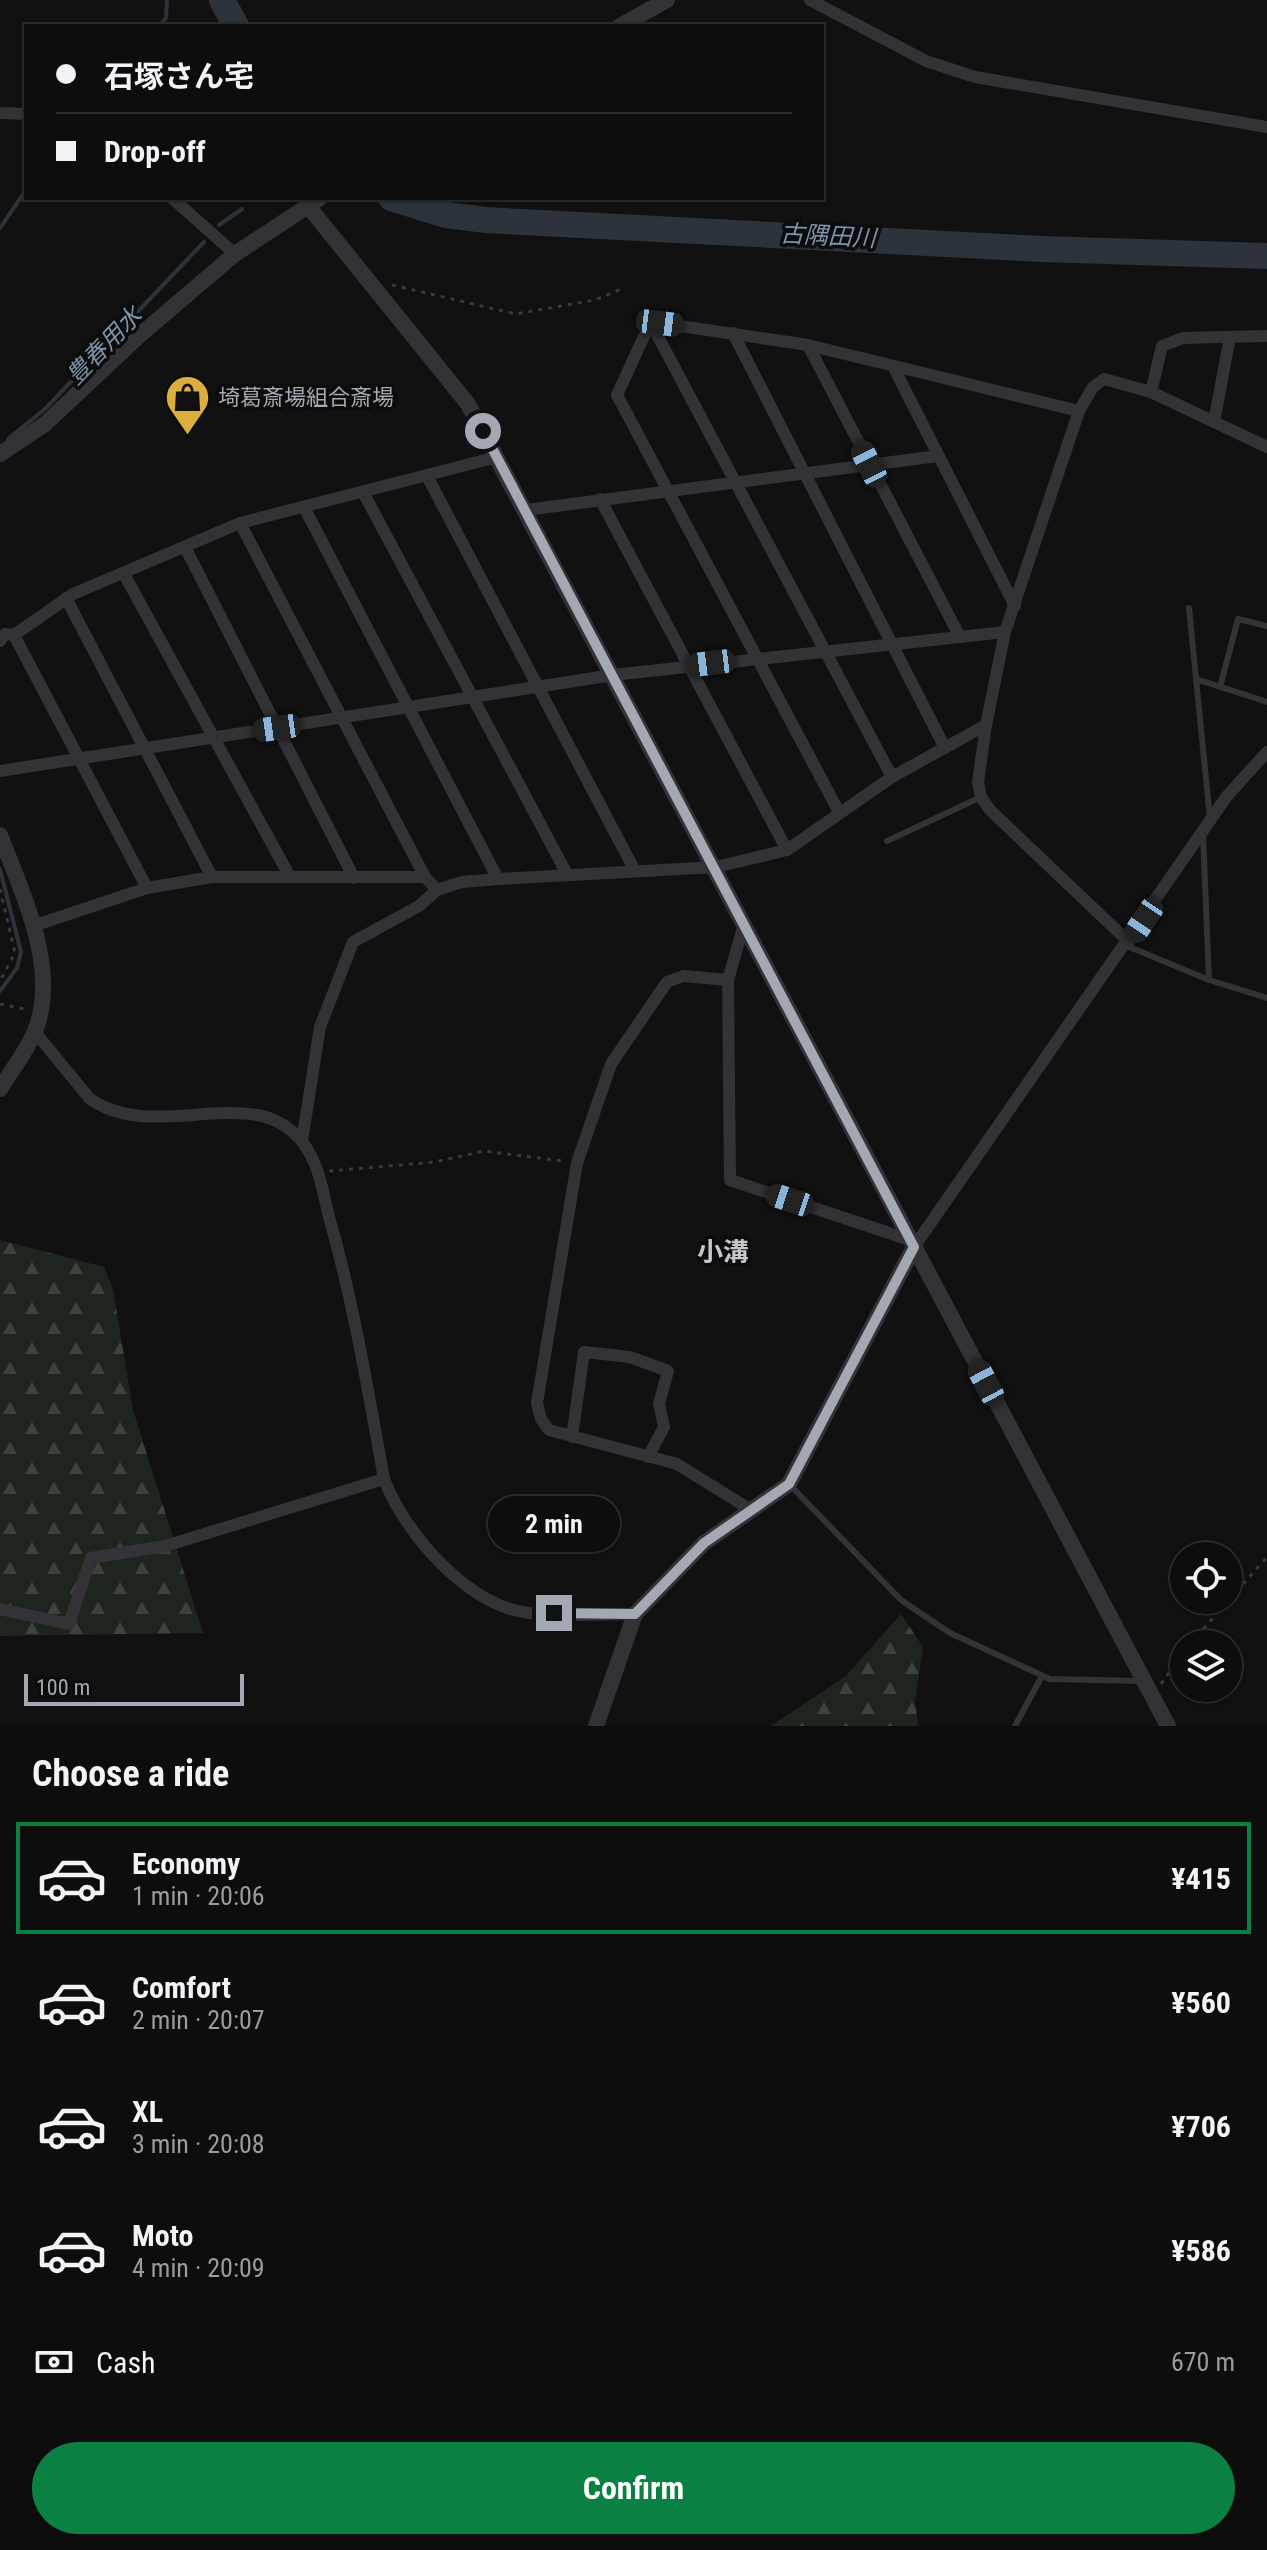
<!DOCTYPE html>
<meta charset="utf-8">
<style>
:root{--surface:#0d0d0e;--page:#161617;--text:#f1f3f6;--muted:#9a9c9e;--line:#2d2d2e;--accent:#0b8043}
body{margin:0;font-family:"Roboto Condensed","Noto Sans JP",sans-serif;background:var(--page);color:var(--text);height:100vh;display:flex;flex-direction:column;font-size:30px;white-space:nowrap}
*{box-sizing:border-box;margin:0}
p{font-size:26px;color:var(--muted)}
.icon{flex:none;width:44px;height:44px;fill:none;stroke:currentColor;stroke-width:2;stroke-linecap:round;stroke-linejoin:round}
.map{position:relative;height:1726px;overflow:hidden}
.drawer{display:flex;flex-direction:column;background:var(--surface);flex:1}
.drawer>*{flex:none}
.banner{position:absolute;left:24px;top:24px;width:800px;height:176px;border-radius:0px;box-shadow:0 2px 6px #0004,0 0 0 2px var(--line);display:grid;align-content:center;height:176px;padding:0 32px;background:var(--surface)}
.fabs{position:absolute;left:1170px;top:1542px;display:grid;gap:16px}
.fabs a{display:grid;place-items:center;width:72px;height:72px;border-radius:50%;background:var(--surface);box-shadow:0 2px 6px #0004,0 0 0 2px var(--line);font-size:40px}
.scale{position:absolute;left:24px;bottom:20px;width:220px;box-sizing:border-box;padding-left:8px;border:4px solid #a4a8b2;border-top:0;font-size:22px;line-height:28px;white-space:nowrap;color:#a4a8b2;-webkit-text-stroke:6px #0c0c0d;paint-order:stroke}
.end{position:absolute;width:36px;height:36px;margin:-18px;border:10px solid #a4a8b2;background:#111;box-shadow:0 0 0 4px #111}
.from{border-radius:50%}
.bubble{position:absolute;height:56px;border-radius:28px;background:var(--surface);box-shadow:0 2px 6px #0004,0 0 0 2px var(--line);font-size:26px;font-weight:700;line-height:56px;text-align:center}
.car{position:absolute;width:24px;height:48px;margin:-24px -12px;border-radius:10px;box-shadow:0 0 6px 2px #0007;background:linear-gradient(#222 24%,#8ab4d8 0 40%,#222 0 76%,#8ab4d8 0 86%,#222 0)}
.banner b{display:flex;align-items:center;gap:28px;height:76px;font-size:30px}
.banner b+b{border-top:2px solid var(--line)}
.banner i{width:20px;height:20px;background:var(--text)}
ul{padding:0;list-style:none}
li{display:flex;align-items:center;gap:24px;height:112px;margin:0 16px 12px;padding:0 16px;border:4px solid transparent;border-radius:0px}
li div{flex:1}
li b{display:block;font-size:30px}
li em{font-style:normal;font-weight:700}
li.current{border-color:var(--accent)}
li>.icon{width:72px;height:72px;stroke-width:1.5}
h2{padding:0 32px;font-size:36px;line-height:96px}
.pay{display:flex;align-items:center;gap:20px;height:88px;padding:0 32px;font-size:30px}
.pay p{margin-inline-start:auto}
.button{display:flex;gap:16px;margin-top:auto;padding:16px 32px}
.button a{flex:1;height:92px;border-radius:48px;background:var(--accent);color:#fff;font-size:32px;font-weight:700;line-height:92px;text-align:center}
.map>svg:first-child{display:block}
</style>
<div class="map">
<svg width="1267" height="1726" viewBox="0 0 1267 1726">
<defs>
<pattern id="forest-firs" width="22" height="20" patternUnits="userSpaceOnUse" patternTransform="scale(2)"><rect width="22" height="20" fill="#1e251f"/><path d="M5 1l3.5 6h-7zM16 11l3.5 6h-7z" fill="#3c423d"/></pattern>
</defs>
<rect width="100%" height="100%" fill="#111112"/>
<g fill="url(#forest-firs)">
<path d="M0 1240 104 1267 113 1289 133 1410 203 1633 0 1636Z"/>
<path d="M901 1614 923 1647 915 1701 918 1726H771L846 1676Z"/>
</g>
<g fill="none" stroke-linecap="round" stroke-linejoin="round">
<g stroke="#2c333a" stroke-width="4">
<path d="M159 26 166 18 167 0"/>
<path d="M219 225 242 209"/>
<path d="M0 228 26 190"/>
<path d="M8 439 45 409 204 242"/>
<path d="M0 869 21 952 17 968 0 991"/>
</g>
<g stroke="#2c333a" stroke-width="26">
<path d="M222 0 236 26"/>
<path d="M391 198 446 215 486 220 1042 249 1267 256"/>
</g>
<g stroke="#393a3e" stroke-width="3" stroke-dasharray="4 6" stroke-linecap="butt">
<path d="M392 285 516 314 595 300 621 289"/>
<path d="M0 889 15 953 0 981"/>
<path d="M0 1004 24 1009"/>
<path d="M329 1171 435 1162 484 1151 563 1161"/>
<path d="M1190 1644 1267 1557"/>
<path d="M1161 1684 1184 1651"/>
</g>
<g stroke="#333337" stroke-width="6">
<path d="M1189 608 1210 819"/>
<path d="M1196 679 1267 702"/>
<path d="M1220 687 1238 619 1267 626"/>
<path d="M1203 833 1209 980"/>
<path d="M887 841 981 797"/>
<path d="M1127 946 1209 980 1267 998"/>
<path d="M789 1484 901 1600 950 1633 1050 1679 1140 1681"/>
<path d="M1015 1726 1042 1676"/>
</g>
<g stroke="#333337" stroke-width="12">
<path d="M810 0 926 61 975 77 1267 127"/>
<path d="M0 113 26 114"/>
<path d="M172 198 235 254"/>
<path d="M653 327 892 777"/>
<path d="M733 333 945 748"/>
<path d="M808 345 960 637"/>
<path d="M894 368 1015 606"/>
<path d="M1151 392 1162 346 1183 338 1267 336"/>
<path d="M1214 422 1230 337"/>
<path d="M427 476 635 871"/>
<path d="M363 492 567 874"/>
<path d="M600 499 787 850"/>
<path d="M305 509 498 879"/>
<path d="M526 510 938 456"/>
<path d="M240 523 425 877 437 890"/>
<path d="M185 547 354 878"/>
<path d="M124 574 289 875"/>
<path d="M66 598 212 877"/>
<path d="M14 635 147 888"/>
<path d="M0 641 5 634 14 635 73 594 240 523 497 457"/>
<path d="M0 771 613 675 1005 632"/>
<path d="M839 812 617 395 646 332 660 323 808 345 1079 411"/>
<path d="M744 924 728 980 730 1180 910 1240"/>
<path d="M33 926 147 888 212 877H425"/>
<path d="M1129 942 990 810 981 797 978 782 986 725 1005 632 1079 411 1093 387 1104 379 1151 392 1267 447"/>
<path d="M728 980 683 976 667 982 611 1064 577 1163 537 1403 541 1419 549 1430 677 1464 751 1510"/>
<path d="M35 1032 90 1099C140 1133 202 1106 257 1115 275 1118 292 1128 303 1143 319 1163 323 1193 329 1217 354 1304 368 1391 384 1479 405 1534 468 1606 529 1613 564 1617 600 1614 635 1614"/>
<path d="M302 1141 320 1027 353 942 419 906 437 890 462 882 498 879 716 867 787 850 892 777 986 725"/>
<path d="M914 1247 1227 796 1267 752"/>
<path d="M572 1437 584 1352 630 1357 668 1371 659 1404 664 1427 648 1457"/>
<path d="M0 1609 69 1624 91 1558 165 1546 384 1479"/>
</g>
<g stroke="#333337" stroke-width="16">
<path d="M620 26 667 0"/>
<path d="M308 206 468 404 1168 1726"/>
<path d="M0 454 45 424 140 335 235 254 320 198"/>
<path d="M0 835C22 893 60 969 35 1031 27 1051 11 1071 0 1089"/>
<path d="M596 1726 635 1614 704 1543 789 1484 914 1247"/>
</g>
</g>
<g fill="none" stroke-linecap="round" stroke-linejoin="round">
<path stroke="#a4a8b2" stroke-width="10" d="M483 431 914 1247 789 1484 704 1543 635 1614 554 1613"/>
</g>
<defs>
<symbol id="shop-pin" viewBox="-11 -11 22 30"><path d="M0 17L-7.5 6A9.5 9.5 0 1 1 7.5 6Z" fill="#dcae40" stroke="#0c0c0d"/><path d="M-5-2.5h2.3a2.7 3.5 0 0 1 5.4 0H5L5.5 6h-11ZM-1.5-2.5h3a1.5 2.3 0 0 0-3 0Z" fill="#111"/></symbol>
</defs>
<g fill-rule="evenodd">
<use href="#shop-pin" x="162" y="372" width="51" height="69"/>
</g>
<g text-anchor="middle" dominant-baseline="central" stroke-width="7" stroke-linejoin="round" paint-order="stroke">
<g font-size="22" fill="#a4a8b2" stroke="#0c0c0d" text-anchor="start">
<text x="218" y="397">埼葛斎場組合斎場</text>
</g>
<g font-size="24" font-style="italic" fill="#7e93a9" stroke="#0c0c0d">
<text transform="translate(828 236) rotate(3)">古隅田川</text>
<text transform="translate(104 346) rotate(-46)">豊春用水</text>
</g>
<g font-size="26" font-weight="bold" fill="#c5c7ce" stroke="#0c0c0d">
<text x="723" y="1252">小溝</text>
</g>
</g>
</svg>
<div class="fabs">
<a><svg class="icon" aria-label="locate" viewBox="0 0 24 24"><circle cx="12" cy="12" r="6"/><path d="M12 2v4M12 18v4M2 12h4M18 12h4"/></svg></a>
<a><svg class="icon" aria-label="layers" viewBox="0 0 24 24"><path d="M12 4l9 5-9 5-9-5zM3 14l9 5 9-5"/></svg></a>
</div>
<div class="scale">100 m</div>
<i class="end from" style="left:483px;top:431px"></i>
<i class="end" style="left:554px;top:1613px"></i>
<div class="bubble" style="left:488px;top:1496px;width:132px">2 min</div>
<i class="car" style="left:660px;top:323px;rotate:97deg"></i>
<i class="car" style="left:869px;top:464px;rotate:333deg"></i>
<i class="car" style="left:711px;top:663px;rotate:263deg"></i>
<i class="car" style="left:277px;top:728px;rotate:262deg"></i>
<i class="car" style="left:1144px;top:920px;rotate:214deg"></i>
<i class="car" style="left:790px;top:1200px;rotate:288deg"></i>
<i class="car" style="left:986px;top:1383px;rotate:332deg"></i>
<div class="banner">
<b><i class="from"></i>石塚さん宅</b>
<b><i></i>Drop-off</b>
</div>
</div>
<section class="drawer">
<h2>Choose a ride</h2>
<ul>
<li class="current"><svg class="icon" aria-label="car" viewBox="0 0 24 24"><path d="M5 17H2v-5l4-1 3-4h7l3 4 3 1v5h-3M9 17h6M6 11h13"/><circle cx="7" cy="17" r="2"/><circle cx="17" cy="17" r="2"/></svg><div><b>Economy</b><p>1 min · 20:06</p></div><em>¥415</em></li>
<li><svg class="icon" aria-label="car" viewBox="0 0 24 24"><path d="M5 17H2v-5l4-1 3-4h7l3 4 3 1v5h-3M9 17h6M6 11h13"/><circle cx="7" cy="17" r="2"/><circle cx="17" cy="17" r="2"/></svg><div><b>Comfort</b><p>2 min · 20:07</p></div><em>¥560</em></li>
<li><svg class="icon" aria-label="car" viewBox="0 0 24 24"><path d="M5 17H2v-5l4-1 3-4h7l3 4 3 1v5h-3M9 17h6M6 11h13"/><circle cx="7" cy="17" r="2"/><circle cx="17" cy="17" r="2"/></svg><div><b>XL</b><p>3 min · 20:08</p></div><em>¥706</em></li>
<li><svg class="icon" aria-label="car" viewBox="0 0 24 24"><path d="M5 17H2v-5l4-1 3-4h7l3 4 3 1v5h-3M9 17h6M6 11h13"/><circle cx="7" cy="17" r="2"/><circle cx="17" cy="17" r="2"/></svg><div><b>Moto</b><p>4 min · 20:09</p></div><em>¥586</em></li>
</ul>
<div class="pay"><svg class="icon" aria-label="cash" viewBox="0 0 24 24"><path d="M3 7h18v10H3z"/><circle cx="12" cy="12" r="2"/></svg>Cash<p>670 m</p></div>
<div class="button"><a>Confirm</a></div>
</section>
